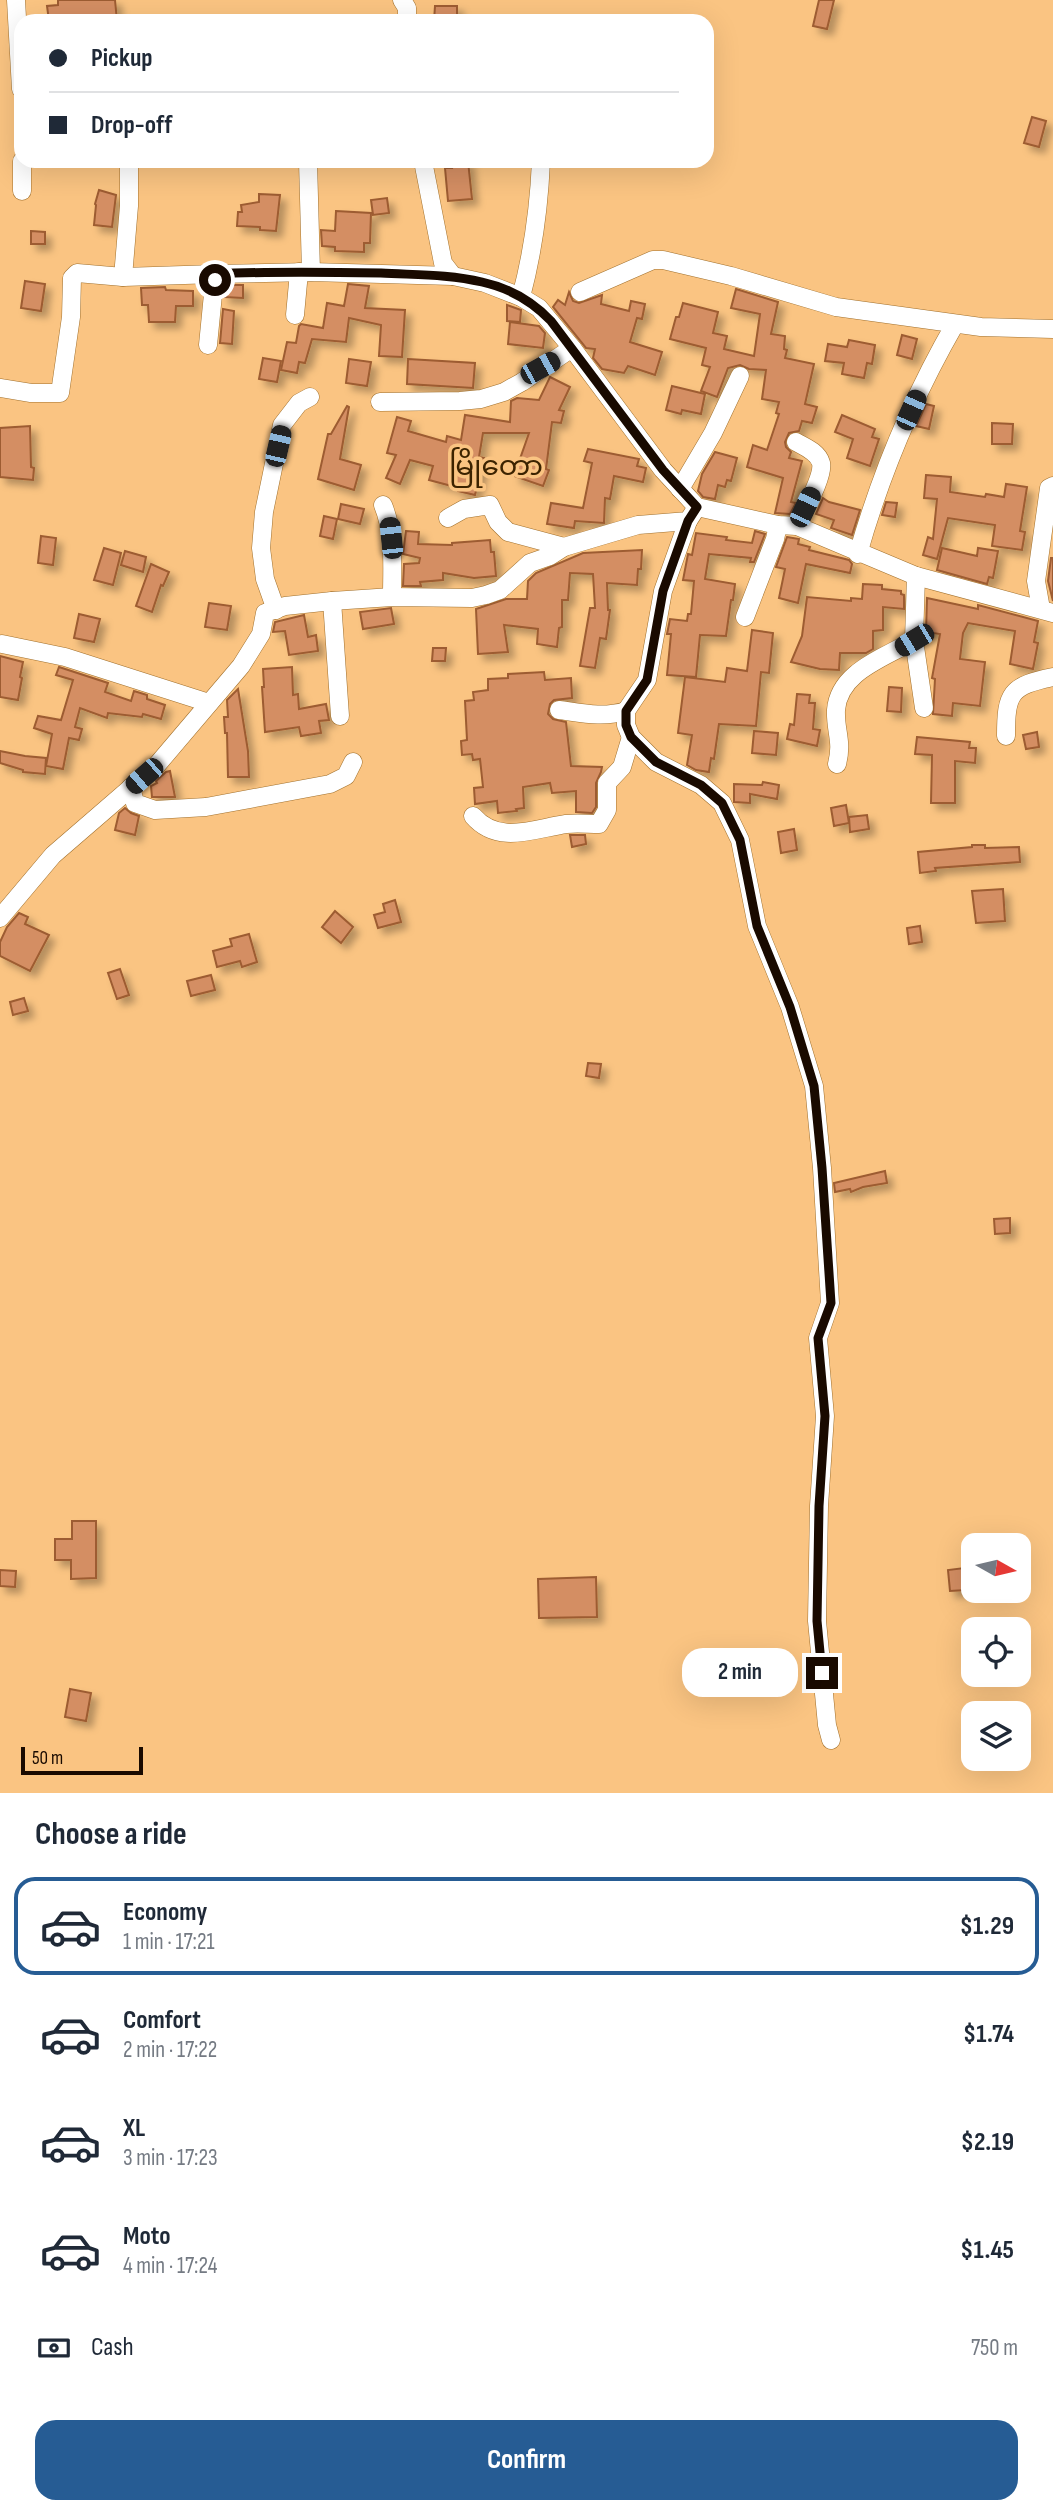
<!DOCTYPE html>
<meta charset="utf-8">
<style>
:root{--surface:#fff;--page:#f2f2f3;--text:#1f2937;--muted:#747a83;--line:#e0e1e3;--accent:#265c94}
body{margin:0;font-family:"Sofia Sans Condensed","Noto Sans Myanmar",sans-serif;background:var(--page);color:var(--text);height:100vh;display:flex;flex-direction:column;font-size:26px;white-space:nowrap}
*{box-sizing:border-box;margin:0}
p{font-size:23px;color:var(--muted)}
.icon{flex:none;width:38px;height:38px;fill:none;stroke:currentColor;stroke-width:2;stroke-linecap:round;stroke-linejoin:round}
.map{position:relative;height:1793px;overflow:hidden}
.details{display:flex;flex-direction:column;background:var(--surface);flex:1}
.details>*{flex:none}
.hud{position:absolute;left:14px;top:14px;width:700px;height:154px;border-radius:21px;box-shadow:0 7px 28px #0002;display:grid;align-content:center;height:154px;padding:0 35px;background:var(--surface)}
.needle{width:46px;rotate:98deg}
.fabs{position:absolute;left:961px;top:1533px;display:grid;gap:14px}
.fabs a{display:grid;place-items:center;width:70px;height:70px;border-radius:14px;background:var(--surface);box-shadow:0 7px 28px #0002;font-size:35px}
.scale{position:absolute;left:21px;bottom:18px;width:122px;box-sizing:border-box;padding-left:7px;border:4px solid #190a00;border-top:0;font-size:19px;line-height:24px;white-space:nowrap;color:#190a00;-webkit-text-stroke:5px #fac482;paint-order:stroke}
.end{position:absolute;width:32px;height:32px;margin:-16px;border:9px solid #190a00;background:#fff;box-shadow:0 0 0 4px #fff}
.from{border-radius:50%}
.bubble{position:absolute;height:49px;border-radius:21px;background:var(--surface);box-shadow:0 7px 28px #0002;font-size:23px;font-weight:700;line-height:49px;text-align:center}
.car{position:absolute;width:21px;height:42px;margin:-21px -10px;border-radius:9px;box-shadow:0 0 5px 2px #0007;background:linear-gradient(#222 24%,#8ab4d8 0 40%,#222 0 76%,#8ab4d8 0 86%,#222 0)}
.hud b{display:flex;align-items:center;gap:24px;height:66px;font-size:26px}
.hud b+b{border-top:2px solid var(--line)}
.hud i{width:18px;height:18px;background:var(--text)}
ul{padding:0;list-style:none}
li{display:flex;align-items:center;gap:21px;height:98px;margin:0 14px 10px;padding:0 21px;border:4px solid transparent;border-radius:21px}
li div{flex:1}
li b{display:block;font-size:26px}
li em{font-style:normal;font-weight:700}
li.active{border-color:var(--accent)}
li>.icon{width:63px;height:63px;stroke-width:1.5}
h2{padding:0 35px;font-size:32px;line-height:84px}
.pay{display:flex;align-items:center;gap:18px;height:77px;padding:0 35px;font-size:26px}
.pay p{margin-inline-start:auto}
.action{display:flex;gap:14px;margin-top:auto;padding:14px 35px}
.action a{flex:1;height:80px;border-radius:21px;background:var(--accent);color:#fff;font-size:28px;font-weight:700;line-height:80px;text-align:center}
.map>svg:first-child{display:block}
</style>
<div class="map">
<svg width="1053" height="1793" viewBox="0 0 1053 1793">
<defs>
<filter id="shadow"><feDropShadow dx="6" dy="6" stdDeviation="3.5" flood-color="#0004"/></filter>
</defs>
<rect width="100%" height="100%" fill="#fac482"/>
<g fill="#d48e63" stroke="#9d5c31" stroke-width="2" filter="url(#shadow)">
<path d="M58 0H115L117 21H49L47 6 58 5Z"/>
<path d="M819 0H834L827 29 813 26Z"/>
<path d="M435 6H457V21H434Z"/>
<path d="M1032 117 1046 121 1039 147 1024 143Z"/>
<path d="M451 161H468L472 199 448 201 445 168H452Z"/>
<path d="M99 190 116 195 112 227 94 225 96 205 95 204Z"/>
<path d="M259 194 280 195 276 231 260 230V227L237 226 238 212H242L241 205 259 202Z"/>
<path d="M387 198 389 213 373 215 371 200Z"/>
<path d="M336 211 371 213 370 243H364V252L335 251V247L322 246 321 230 335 231Z"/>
<path d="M31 231 45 232V244H31Z"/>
<path d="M25 281 45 284 41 311 21 308Z"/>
<path d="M348 284 369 286 365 308 405 310 402 357 379 356 381 325 349 318 346 342 312 339 305 363 299 362 297 373 281 370 287 342 296 343 299 326 301 324 323 328 327 303 344 306Z"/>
<path d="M225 285H243V298L224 297Z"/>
<path d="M165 287 166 290 193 291V306H176L175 322H149L148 305H142L141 288Z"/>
<path d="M736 289 778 302 771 334 785 336 784 349 787 350 785 358 814 364 805 404 817 407 812 423 802 421 799 431 789 433 785 442 786 447 791 452 789 458 802 461 791 502 796 503 790 514 775 513 783 478 747 467 753 445 767 450 779 414 776 413 779 402 762 399 766 370 749 369 740 365 728 368 717 397 701 391 710 367 702 365 706 348 670 339 676 317H679L683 303 718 312 713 333 727 336 724 349 754 356 760 314 731 308Z"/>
<path d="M569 292 573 301 579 303 602 295 601 304 629 311 631 301 645 304 642 319 637 318 630 342 662 352 655 375 628 366 624 373 602 369 593 358 595 349 586 348 553 307 558 300 565 305Z"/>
<path d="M507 305 521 310 520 322 507 321Z"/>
<path d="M223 309 234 311 232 344 220 343Z"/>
<path d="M510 322 539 326 545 333 543 348 508 344Z"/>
<path d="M902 335 917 339 912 359 897 355Z"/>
<path d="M849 340 875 345 872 364 867 363 864 378 842 374 844 363 825 361 828 344 847 347Z"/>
<path d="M263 358 281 361 277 382 259 379Z"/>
<path d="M349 359 371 362 367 386 346 383Z"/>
<path d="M408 359 475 363 473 388 407 384Z"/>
<path d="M550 377 570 387 559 410 564 411 561 423 552 422 546 469 549 470 543 486 514 476 529 433H483L479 457 484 458 475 495 458 491 459 488 429 480 433 466 410 460 400 484 386 478 396 455 387 453 397 417 411 421 408 431 446 442 447 436 461 440 465 415 510 422 511 401 517 398 539 400Z"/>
<path d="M672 386 705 394 701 414 682 410 681 414 666 410Z"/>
<path d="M926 404 934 406 929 429 916 426Z"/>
<path d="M347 406 349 407 340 459 361 465 354 490 318 479 328 434H331Z"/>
<path d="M842 415 875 429 872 437 879 439 870 466 847 458 853 439 835 432Z"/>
<path d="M992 423 1013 424 1012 444H992Z"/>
<path d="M30 426 31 467 34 468 33 480 0 477V428Z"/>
<path d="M588 449 639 459 637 466 646 468 643 482 614 476 610 499 605 498 604 523 575 521 574 528 547 524 551 503 583 508 592 463 584 461Z"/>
<path d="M715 452 737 458 731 481 727 480 725 487 718 485 715 499 703 497 698 491 702 474Z"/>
<path d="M926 475 951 477 950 492 985 497 986 494 1004 497 1006 484 1027 487 1020 531 1025 532 1022 550 992 546 995 525 948 518 937 559 923 555 928 537 933 539 937 499 924 498Z"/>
<path d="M823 498 829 502 860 510 852 535 831 528 834 520 816 514Z"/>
<path d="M886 502 897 503 895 517 882 515Z"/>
<path d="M341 504 364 509 360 524 338 519Z"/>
<path d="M324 516 337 519 333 539 320 536Z"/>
<path d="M406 531 419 532 418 544 452 545V543L490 540 491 552H494L496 576 474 578 443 573V580L420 582 421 586H403L404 564 419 563 420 558 403 554Z"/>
<path d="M755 531 765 534 754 562H750L751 558 709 554 705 579 735 584 733 600H731L726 636 700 635 696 677 667 675 671 634H667L670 619 687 621 688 614H691L694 581 683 580 688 554 692 555 696 533 727 537 726 540 752 543Z"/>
<path d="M41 536 56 538 53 565 38 563Z"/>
<path d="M787 537 799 539 798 544 810 547 809 550 849 560 852 564 850 573 806 564 798 603 779 598 785 569 776 567Z"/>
<path d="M104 548 121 553 113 585 94 580Z"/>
<path d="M942 548 977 556 978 548 998 551 993 578 989 577 987 584 937 570Z"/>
<path d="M642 550 641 569H638L637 585 607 583 608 610H610L606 639 600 638 595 668 580 666 590 608H595L593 574 570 573 568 600H562V627L559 628 557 647 537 644 538 629 504 625 508 652 478 654 476 609 506 599H527L528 581 536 573 583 553Z"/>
<path d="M125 551 146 557 143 572 121 565Z"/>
<path d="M1051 558H1053V601L1048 581Z"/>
<path d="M151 564 169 572 163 586 161 585 152 612 136 606Z"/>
<path d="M863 584 882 585V589L901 591V594L904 595V609L883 607V630L873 631V649L866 653H840L839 670 820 669 791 662 802 636 807 597 851 601V598L862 599Z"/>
<path d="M927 598 978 609V605L1038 621 1034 642 1038 643 1033 669 1010 664 1015 631 968 623 963 633 960 659 985 662 980 706 953 703 952 716 933 714 935 679 932 678 940 634 926 632Z"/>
<path d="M209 603 231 606 227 630 205 627Z"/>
<path d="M391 608 394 624 363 629 360 612Z"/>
<path d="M79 614 100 619 94 642 74 638Z"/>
<path d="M304 615 308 637 316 635 318 651 289 655 285 631 273 632 275 622Z"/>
<path d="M752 630 773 633 769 673 761 672 756 726 719 724 714 759 711 758 709 772 696 770 687 765 692 735 678 733 685 677 725 682 727 668 747 671Z"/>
<path d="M433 648H446L445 661H432Z"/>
<path d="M0 656 23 662 20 677 22 678 18 700 0 697Z"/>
<path d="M59 667 108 683 105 692 131 701 134 691 147 695V699L165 705 161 719 143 714 142 717 108 713 107 718 80 708 75 727 82 729 79 740 69 738 63 769 46 766 52 734 34 728 38 716 61 720 73 680 56 675Z"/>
<path d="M292 667 293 695 298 694 299 709 326 704 329 720 319 721 321 733 301 736 299 727 265 732 262 687H264L263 669Z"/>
<path d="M544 672 545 680 571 678 572 698 554 700 550 704 548 714 553 719 566 722 571 766 602 767 601 772 596 783V807L592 813 576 812V791L552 793 550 783 523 787 524 808 516 809 517 811 498 813 497 801 475 804 474 788 483 787 480 759 473 760 472 754 462 755 461 741 467 740 465 701 474 700 473 692 488 690V679L508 678V674Z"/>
<path d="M889 687 902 688 901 712 887 711Z"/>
<path d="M238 689 248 751 249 777H228L227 733H225L224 717H228L227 700Z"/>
<path d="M797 694 810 695 809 703H815L813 729 820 730 817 746 787 739 790 724 794 725Z"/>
<path d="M754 731 778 733 776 755 752 753Z"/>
<path d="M1037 732 1039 747 1026 749 1023 735Z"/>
<path d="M917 737 970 742 969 748H976L975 763 955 761V803H931L932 755 915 754Z"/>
<path d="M0 751 25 756 46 758 45 774 23 772V770L0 763Z"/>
<path d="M170 771 175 797H152L151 786 157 783 156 781 166 772Z"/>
<path d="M763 782 779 785 777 799 750 794V803L734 802V784L762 785Z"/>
<path d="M846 805 849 823 834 826 831 808Z"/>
<path d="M125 808 131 813 139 816 135 835 115 830 119 813Z"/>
<path d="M867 815 869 829 850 832 849 817Z"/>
<path d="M794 829 797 850 781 853 778 832Z"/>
<path d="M570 835H585L586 844 572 847Z"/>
<path d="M972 845H985V848L1019 847 1020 862 935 868 936 871 920 873 918 852 972 847Z"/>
<path d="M1003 889 1005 921 976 923 972 891Z"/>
<path d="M395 900 401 922 378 928 374 915 385 912 383 904Z"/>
<path d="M335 911 353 927 341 943 322 927Z"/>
<path d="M19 913 28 917 25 924 49 935 30 971 0 956V942L7 927Z"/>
<path d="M920 926 922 942 909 944 907 928Z"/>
<path d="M249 934 257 962 242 967 240 961 217 967 213 951 232 946 230 939Z"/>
<path d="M120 969 129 995 117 999 108 973Z"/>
<path d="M211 975 215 990 191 996 187 981Z"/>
<path d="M24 998 28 1011 13 1015 10 1002Z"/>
<path d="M588 1063 601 1064 599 1078 586 1076Z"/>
<path d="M885 1171 887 1183 863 1187 851 1192 850 1189 835 1192 834 1183Z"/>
<path d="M1010 1218V1233L995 1234 994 1219Z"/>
<path d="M72 1521H96V1578L71 1579V1560H55V1539H72Z"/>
<path d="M964 1568 966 1590 950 1591 948 1570Z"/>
<path d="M0 1570 16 1571 15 1587 0 1586Z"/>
<path d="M596 1577 597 1617 539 1618 538 1579Z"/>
<path d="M70 1689 91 1693 86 1721 65 1717Z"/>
</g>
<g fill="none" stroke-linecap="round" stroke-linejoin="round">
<defs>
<g id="minor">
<path d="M16 0 21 89"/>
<path d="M402 0 407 8V21"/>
<path d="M308 161 311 272"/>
<path d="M423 161 443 263 453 276 485 283 521 297 539 308 572 348 663 470 697 507 778 525 797 526 916 576 1053 613"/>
<path d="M22 191V161"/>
<path d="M215 274 311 272 453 276"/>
<path d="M123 277 129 206V161"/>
<path d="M580 292 653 260H663L731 276 836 307 981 327 1053 329"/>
<path d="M521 297C533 252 539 208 541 161"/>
<path d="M295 315 299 272"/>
<path d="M0 388 31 393H60L71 317 72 278 77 273 123 277 215 274 208 345"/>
<path d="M380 402 460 401 481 399 504 392 522 382 572 348"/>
<path d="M796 442C805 447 818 452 821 463 824 477 803 512 797 526"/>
<path d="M680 489 713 433 740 376"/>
<path d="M383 505C395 534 392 567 392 597"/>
<path d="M448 518 464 509 490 505 498 522 508 532 564 547"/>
<path d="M688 521 663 591 647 680 626 711V725L631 737 656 762 701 785 722 803 740 840 757 926 790 1007 814 1086 822 1168 830 1303 818 1338 825 1416 819 1506 817 1621 827 1725 831 1740"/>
<path d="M858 554C881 473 913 397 955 324"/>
<path d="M916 576 914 640 924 708"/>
<path d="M332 601 340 716"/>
<path d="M1041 609 1036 581 1049 488 1053 486"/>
<path d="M276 610 265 579 261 548 264 512 282 425 299 403 310 397"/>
<path d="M745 617 775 539 778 525"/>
<path d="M2 644 65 657 209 703"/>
<path d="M559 710C582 713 603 718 626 711"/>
<path d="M1006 736C1006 693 1010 686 1053 677"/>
<path d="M837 764C843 741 835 731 836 710 839 671 885 658 914 640"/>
<path d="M131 787 135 803 155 810 206 807 330 784 346 776 353 762"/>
<path d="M473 816C498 845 533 829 566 824 577 823 588 824 599 824L607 810V783L622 767 631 737"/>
<path d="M0 918 53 855 156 766 241 666 261 634 265 613 285 606 332 601 392 597 472 598 486 595 500 590 530 563 550 556 564 547 638 525 688 521 697 507"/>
</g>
</defs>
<use href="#minor" stroke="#a1702c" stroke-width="19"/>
<use href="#minor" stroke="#fff" stroke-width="18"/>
</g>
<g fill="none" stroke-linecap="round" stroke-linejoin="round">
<path stroke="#190a00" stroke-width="9" d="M215 280V274C270 271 326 272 381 273 415 275 449 274 482 282 509 288 533 302 551 321L663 470 697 507 688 521 663 591 647 680 626 711V725L631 737 656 762 701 785 722 803 740 840 757 926 790 1007 814 1086 822 1168 831 1303 818 1338 825 1416 819 1506 817 1621 822 1673"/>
</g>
<g text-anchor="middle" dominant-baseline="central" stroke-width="7" stroke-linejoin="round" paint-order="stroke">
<g font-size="28" fill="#3c2300" stroke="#fac482">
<text x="496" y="466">မြိုတော</text>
</g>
</g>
</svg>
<div class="fabs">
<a><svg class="needle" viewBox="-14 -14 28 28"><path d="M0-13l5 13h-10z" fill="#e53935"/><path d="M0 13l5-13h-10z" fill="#747a83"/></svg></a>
<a><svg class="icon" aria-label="locate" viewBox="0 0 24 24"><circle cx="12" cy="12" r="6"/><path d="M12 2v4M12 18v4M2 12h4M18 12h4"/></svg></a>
<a><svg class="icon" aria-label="layers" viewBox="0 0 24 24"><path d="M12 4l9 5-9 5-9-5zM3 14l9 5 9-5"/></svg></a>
</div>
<div class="scale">50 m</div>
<i class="end from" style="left:215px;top:280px"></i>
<i class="end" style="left:822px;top:1673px"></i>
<div class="bubble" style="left:682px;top:1648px;width:116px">2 min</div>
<i class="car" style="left:540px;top:368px;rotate:61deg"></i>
<i class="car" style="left:911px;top:410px;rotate:24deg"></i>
<i class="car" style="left:278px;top:446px;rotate:13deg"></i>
<i class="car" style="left:805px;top:507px;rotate:25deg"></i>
<i class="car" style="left:391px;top:538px;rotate:354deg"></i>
<i class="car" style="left:914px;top:640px;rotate:239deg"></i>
<i class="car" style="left:144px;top:776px;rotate:229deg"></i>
<div class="hud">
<b><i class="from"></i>Pickup</b>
<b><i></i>Drop-off</b>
</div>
</div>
<section class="details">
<h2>Choose a ride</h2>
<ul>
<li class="active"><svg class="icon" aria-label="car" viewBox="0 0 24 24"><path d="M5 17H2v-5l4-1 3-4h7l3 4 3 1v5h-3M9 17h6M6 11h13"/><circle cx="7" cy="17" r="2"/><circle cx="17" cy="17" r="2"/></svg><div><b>Economy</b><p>1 min · 17:21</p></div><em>$1.29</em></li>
<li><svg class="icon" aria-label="car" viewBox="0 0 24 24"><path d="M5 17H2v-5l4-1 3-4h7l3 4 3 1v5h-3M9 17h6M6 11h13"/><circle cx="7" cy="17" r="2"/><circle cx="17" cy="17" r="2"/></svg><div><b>Comfort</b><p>2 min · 17:22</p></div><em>$1.74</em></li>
<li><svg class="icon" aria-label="car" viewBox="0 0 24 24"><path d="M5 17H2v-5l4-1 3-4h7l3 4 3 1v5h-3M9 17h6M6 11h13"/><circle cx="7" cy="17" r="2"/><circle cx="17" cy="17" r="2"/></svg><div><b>XL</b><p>3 min · 17:23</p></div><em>$2.19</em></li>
<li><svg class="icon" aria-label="car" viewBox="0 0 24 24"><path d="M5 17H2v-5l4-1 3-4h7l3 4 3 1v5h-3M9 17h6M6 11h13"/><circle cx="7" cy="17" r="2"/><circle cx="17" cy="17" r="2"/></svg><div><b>Moto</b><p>4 min · 17:24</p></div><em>$1.45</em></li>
</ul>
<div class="pay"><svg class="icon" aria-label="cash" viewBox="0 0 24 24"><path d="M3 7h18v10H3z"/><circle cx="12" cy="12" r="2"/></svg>Cash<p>750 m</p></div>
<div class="action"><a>Confirm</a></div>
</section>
